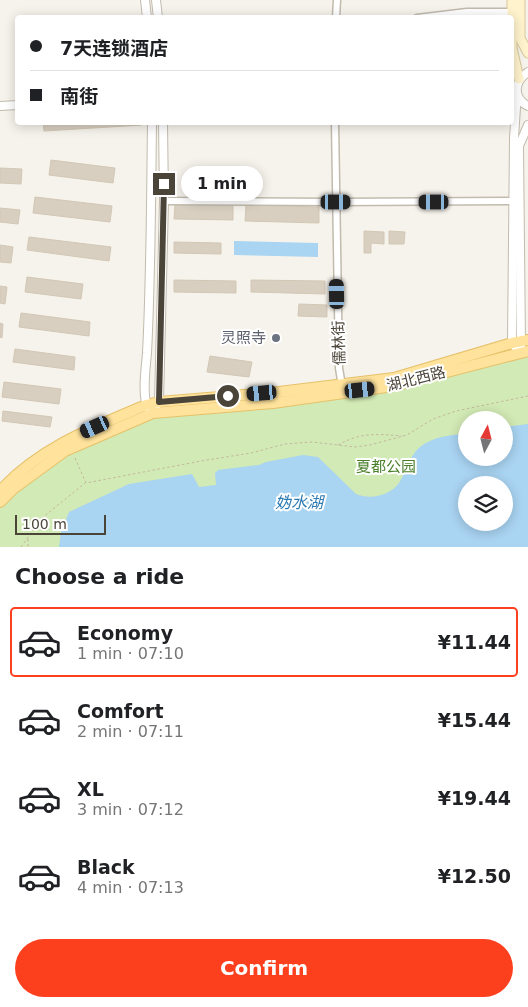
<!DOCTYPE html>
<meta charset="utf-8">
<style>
:root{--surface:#fff;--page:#f6f6f6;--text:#202124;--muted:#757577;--line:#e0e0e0;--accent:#fc3f1d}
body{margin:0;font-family:"DejaVu Sans","Noto Sans SC",sans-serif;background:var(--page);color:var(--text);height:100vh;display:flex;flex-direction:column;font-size:19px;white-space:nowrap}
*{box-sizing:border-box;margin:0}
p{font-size:16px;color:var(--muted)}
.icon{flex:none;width:28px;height:28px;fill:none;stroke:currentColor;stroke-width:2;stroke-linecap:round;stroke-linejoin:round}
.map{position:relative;height:547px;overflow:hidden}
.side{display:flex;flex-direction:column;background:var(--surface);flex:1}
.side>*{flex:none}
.banner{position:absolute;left:15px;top:15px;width:499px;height:110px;border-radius:5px;box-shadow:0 2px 12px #0003;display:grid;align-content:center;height:110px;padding:0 15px;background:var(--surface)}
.needle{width:32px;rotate:7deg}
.tools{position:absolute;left:458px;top:411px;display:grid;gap:10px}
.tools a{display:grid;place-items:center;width:55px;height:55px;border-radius:50%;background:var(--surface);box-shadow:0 2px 12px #0003;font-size:25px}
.scale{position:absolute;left:15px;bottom:12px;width:91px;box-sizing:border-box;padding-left:5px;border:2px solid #4b4439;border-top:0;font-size:14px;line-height:18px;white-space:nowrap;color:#4b4439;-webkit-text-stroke:4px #fff;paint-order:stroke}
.end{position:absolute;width:22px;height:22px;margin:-11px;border:6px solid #4b4439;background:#fff;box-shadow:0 0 0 2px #fff}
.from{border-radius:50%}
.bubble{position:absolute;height:35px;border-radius:18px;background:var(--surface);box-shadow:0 2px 12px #0003;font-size:16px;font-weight:700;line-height:35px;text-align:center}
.car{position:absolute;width:15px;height:30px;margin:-15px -8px;border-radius:6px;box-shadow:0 0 4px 1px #0007;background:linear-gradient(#222 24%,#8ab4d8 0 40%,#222 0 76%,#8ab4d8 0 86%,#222 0)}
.banner b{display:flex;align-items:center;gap:18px;height:48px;font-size:19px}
.banner b+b{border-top:1px solid var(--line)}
.banner i{width:12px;height:12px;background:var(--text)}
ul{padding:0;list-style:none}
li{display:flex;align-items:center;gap:15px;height:70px;margin:0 10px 8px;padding:0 5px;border:2px solid transparent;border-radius:5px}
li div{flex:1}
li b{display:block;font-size:19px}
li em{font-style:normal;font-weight:700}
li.on{border-color:var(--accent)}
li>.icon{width:45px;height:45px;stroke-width:1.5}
h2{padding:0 15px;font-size:22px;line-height:60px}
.action{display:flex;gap:10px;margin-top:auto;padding:10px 15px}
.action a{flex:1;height:58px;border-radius:30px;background:var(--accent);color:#fff;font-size:20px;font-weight:700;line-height:58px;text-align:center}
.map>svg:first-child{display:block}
</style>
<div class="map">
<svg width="528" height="547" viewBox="0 0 528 547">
<rect width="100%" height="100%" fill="#f6f3ec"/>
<path fill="#d2eab5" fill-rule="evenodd" d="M528 351V547H0V508L17 492 68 455 153 413 273 403ZM466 420H504V458H466ZM466 485H504V522H466Z"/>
<g fill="#a9d4f2" fill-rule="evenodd">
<path d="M234 241 318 243V257L234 255Z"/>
<path d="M528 424V547H59L61 532 69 512 129 484 192 474 199 487 216 485 215 473 218 470 259 465 266 462 303 455 318 457 356 494C371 500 389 496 399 483 409 468 409 451 428 442 439 436 454 435 466 433V458H504V427ZM466 485H504V522H466Z"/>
</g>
<g fill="#d8cfc1" stroke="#d3c7b4">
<path d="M43 122H141L142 125 44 131Z"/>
<path d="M51 160 115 168 113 183 49 175Z"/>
<path d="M0 168 22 169 21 184 0 183Z"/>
<path d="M35 197 112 206 110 222 33 213Z"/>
<path d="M175 204 233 205V220L174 219Z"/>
<path d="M246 205 319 207V223L245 221Z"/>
<path d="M0 208 20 210 18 224 0 222Z"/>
<path d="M364 231 384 232V244L371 243V253H364Z"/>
<path d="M389 231 405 232 404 244H389Z"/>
<path d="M29 237 111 247 109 261 27 250Z"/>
<path d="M174 242 221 243V254L174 253Z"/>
<path d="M0 245 13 247 11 263 0 262Z"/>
<path d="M27 277 83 284 81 299 25 292Z"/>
<path d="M174 280 236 281V293L174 292Z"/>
<path d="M251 280 325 281V294L251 292Z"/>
<path d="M0 286 7 287 5 304 0 303Z"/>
<path d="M299 304 327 305V317L298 316Z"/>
<path d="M21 313 90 322 89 336 19 327Z"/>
<path d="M0 323 3 324 2 338 0 337Z"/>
<path d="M15 349 75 357 74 370 13 362Z"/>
<path d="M210 356 252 362 249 377 207 372Z"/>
<path d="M4 382 61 389 59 404 2 397Z"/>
<path d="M3 411 52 417 50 427 2 421Z"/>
</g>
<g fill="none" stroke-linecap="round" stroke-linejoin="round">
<defs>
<g id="minor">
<path d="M336 18 337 0"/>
<path d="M417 18 467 12H512"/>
<path d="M335 122 339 368 342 386"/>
<path d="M164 201 335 202 513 201"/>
</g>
<g id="tertiary">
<path d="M145 0 147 18"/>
<path d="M156 0 158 18"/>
<path d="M528 72C514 81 512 98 528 106"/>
<path d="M518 98 516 107 514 138 512 343 520 352"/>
<path d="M0 106 18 105"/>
<path d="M521 346 519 146 528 125"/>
<path d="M157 405 159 402 164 201 163 122"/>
<path d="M149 409C141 400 146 366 147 353 151 276 151 199 152 122"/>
</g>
<g id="secondary">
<path d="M512 0V48L519 79"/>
<path d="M520 0V38L528 53"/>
</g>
<g id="primary">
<path d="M0 491C39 448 94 427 146 405L159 402 279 392 394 378 512 343 528 340"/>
<path d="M0 502 13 489 65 451 153 413 273 403 393 386 528 351"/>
</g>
</defs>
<use href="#minor" stroke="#c2bbae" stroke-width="9"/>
<use href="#tertiary" stroke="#c2bbae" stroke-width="10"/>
<use href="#secondary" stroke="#d6c79b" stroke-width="11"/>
<use href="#primary" stroke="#e6c16a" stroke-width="12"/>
<g stroke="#c4b79f" stroke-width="1" stroke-dasharray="2.5 2.5" stroke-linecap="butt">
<path d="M338 445C361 432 377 434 402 436"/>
<path d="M75 458 86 483 201 461 251 453 285 444 312 442 355 447 370 445 407 435 433 419 456 411 528 396"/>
<path d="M28 539V547"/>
<path d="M21 547 42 518 85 483"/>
</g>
<use href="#minor" stroke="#fff" stroke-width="6"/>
<use href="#tertiary" stroke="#fff" stroke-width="8"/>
<use href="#secondary" stroke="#fff3cd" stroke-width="9"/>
<use href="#primary" stroke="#ffe39c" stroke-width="10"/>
</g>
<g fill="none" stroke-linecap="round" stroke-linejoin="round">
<path stroke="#4b4439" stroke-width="6" d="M164 184 159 402 228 396"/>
</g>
<circle fill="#6b7280" stroke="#fff" stroke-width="2" cx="276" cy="338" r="5"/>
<g text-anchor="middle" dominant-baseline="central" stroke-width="4" stroke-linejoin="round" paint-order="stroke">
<g font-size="15" fill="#5b616d" stroke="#fff" text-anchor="end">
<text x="266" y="338">灵照寺</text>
</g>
<g font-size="15" fill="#4b4439" stroke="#fff">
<text transform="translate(339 343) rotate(-92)">儒林街</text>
<text transform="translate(416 379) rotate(-14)">湖北西路</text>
</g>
<g font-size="15" fill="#4a7f2a" stroke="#fff">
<text x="386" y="467">夏都公园</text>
</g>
<g font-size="16" font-style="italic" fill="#2e7ab2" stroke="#fff">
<text x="299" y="502">妫水湖</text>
</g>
</g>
</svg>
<div class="tools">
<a><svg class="needle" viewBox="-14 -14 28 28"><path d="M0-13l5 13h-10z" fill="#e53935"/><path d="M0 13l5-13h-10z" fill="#757577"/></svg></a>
<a><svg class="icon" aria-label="layers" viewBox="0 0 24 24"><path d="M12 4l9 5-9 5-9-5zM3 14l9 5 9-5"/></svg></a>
</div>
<div class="scale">100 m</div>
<i class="end from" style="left:228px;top:396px"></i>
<i class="end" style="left:164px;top:184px"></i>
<div class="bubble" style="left:181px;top:166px;width:82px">1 min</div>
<i class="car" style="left:336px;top:202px;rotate:90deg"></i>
<i class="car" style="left:434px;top:202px;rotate:270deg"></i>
<i class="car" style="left:337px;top:294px;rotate:359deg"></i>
<i class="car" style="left:360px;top:390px;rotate:84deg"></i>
<i class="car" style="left:262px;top:393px;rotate:265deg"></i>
<i class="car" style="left:95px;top:427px;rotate:246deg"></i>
<div class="banner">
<b><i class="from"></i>7天连锁酒店</b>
<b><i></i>南街</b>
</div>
</div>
<section class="side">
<h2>Choose a ride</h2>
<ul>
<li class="on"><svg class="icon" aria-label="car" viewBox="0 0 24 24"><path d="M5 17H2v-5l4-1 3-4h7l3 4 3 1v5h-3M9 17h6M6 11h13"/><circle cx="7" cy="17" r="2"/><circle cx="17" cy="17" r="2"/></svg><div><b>Economy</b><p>1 min · 07:10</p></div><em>¥11.44</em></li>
<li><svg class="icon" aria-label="car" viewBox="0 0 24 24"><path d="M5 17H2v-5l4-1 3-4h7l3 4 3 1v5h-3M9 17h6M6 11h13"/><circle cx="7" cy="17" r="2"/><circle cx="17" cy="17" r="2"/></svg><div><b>Comfort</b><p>2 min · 07:11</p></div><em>¥15.44</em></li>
<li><svg class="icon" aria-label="car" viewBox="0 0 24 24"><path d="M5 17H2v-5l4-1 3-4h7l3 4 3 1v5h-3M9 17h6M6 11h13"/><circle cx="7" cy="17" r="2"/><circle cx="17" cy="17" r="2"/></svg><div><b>XL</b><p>3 min · 07:12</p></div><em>¥19.44</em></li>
<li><svg class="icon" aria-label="car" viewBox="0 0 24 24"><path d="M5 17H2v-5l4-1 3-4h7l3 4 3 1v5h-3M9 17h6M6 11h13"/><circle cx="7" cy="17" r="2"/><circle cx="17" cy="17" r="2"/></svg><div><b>Black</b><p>4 min · 07:13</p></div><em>¥12.50</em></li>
</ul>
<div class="action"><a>Confirm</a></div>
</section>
